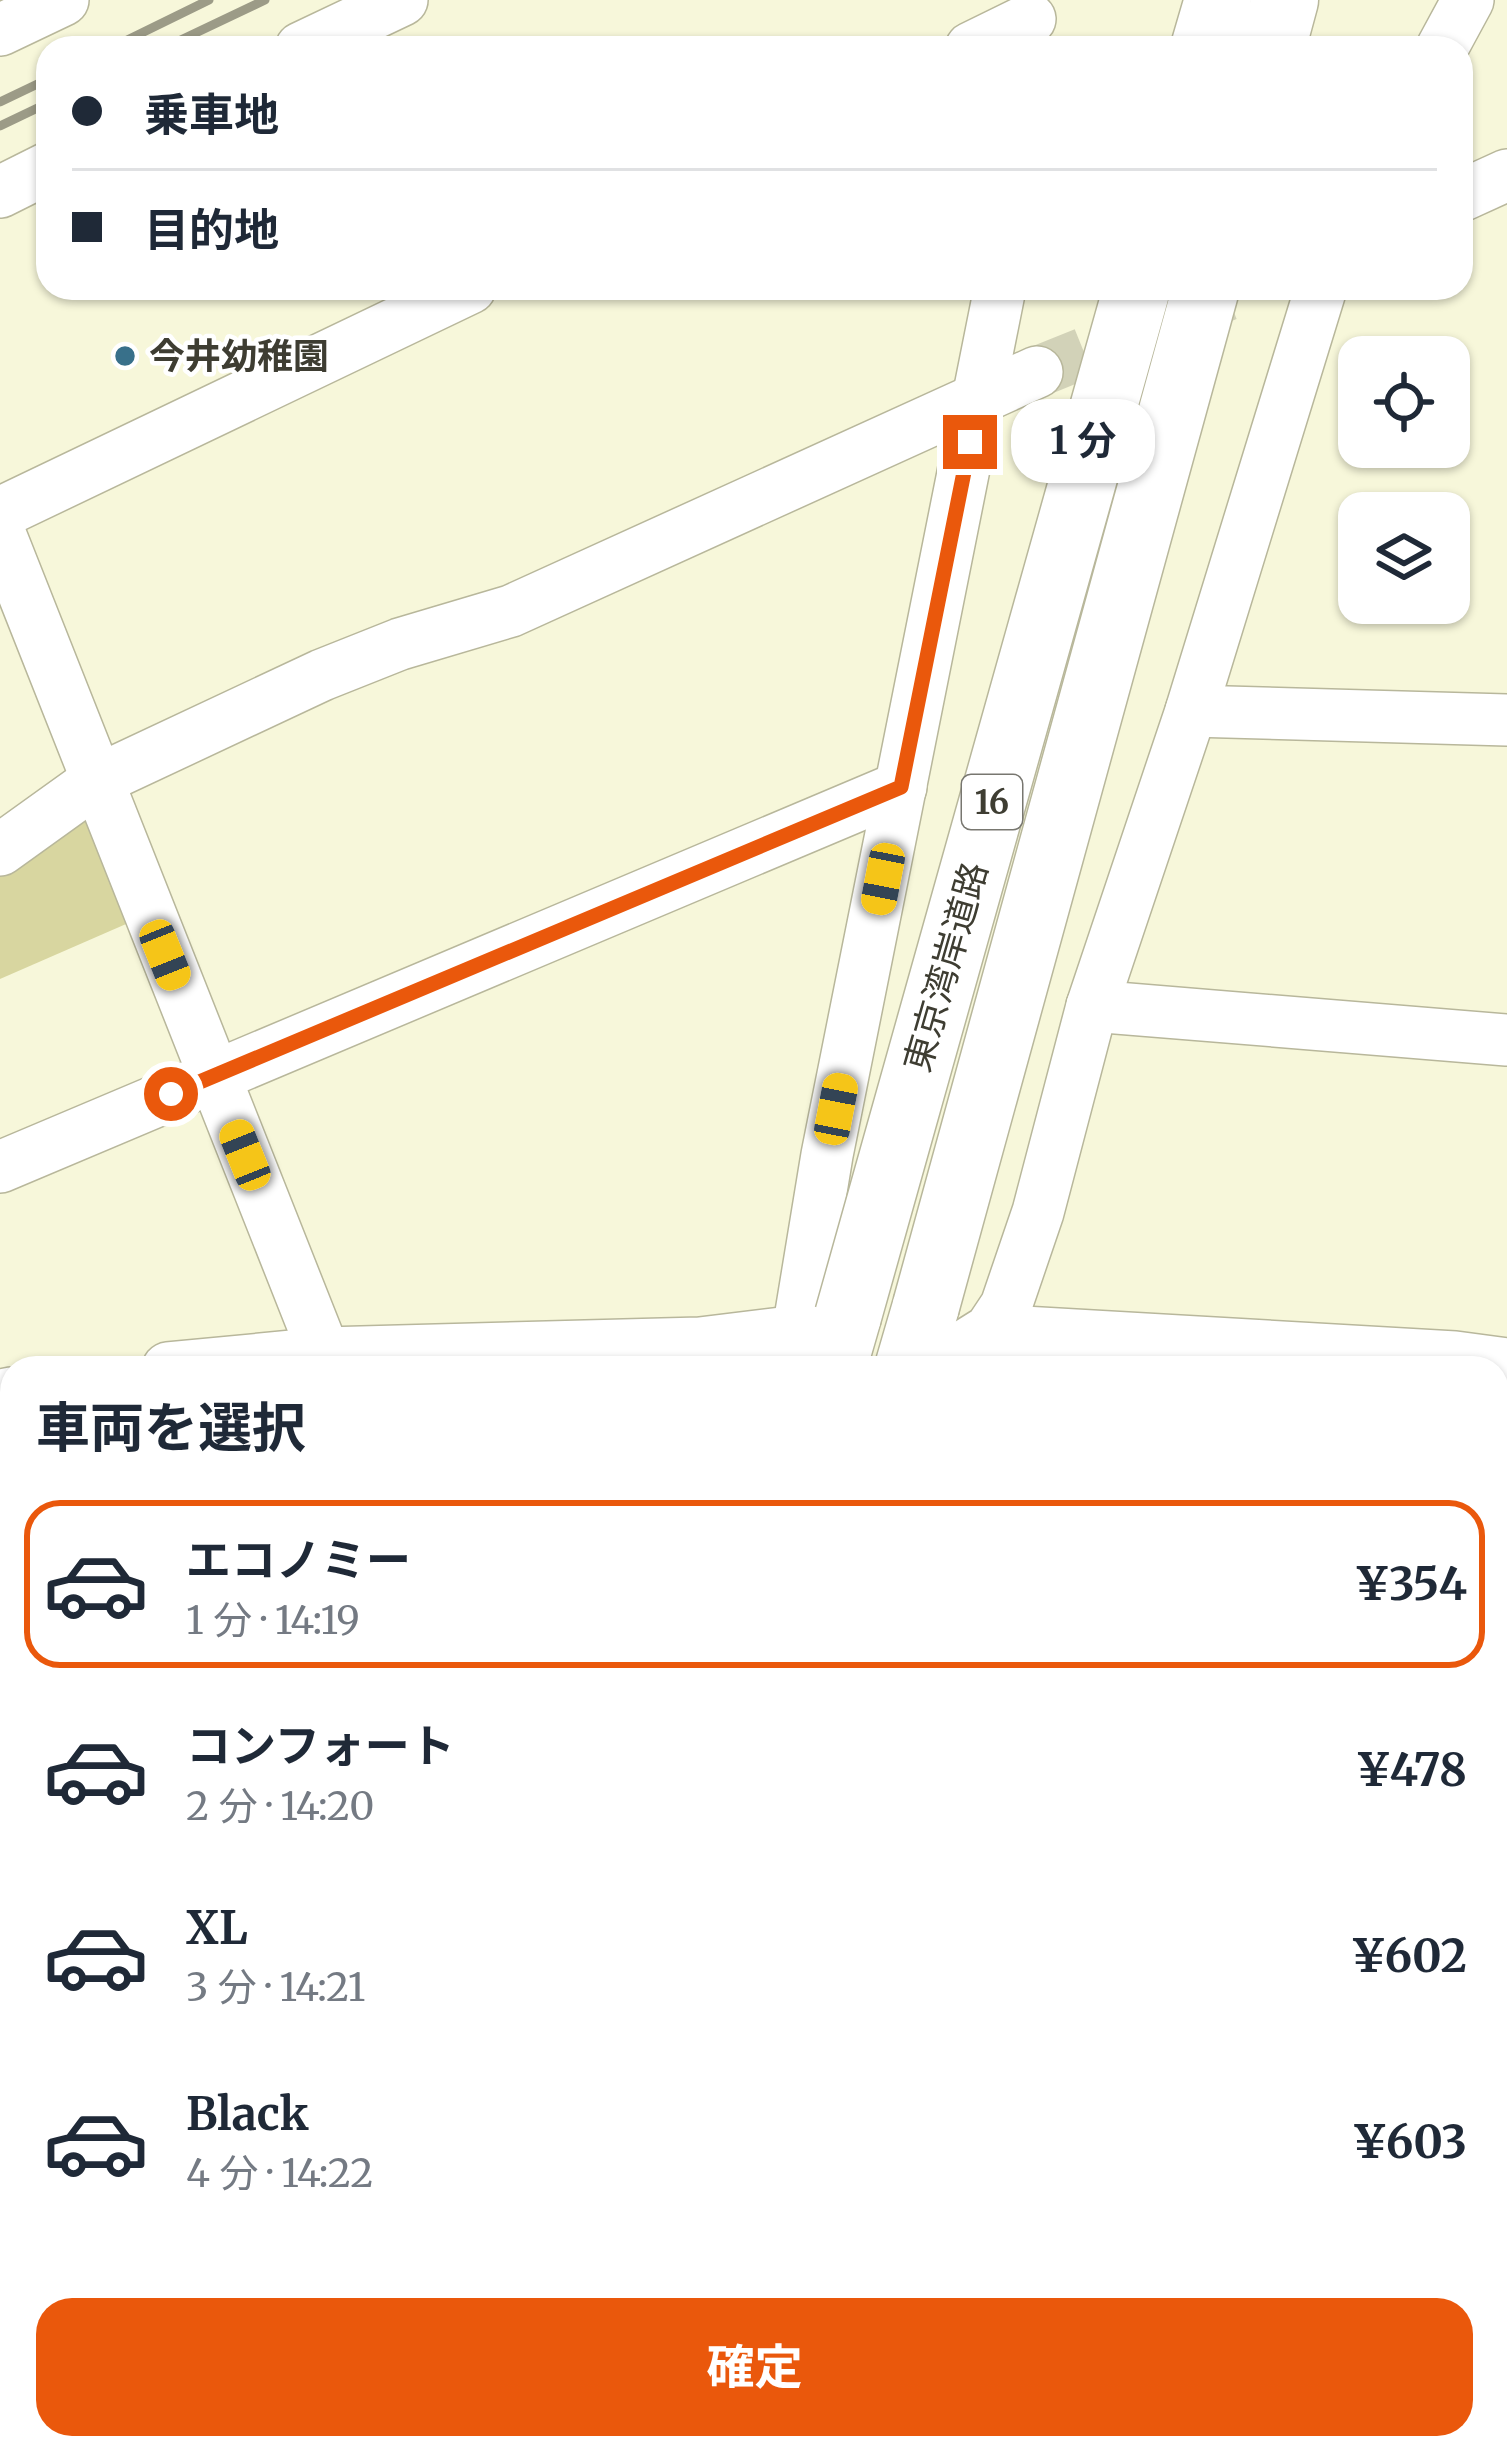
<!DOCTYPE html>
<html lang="ja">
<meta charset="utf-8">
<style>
:root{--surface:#fff;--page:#f2f2f3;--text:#1f2937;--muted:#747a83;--line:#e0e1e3;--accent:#ea580c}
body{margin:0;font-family:Merriweather,"Noto Sans JP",serif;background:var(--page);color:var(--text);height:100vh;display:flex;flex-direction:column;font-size:45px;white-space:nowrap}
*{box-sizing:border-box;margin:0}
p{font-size:39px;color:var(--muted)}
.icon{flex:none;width:66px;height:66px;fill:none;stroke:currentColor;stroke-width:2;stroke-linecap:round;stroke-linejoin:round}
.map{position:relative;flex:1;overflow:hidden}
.details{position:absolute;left:0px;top:1356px;width:1509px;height:1104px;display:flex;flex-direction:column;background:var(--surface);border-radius:36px 36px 0 0;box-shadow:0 3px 9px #0004}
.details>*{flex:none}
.guide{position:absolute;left:36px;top:36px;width:1437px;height:264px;border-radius:36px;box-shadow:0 3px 9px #0004;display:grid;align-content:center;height:264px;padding:0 36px;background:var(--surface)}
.buttons{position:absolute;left:1338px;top:336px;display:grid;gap:24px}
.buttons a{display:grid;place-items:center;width:132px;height:132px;border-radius:24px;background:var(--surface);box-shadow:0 3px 9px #0004;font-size:60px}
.end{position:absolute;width:54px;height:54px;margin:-27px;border:15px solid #ea580c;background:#fff;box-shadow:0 0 0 6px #fff}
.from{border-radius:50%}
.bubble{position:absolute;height:84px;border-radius:36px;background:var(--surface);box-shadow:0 3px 9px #0004;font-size:39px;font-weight:700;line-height:84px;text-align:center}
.car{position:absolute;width:36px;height:72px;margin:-36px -18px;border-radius:15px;box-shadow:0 0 9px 3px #0007;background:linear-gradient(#f5c518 24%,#345 0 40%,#f5c518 0 76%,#345 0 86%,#f5c518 0)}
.guide b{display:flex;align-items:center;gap:42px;height:114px;font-size:45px}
.guide b+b{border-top:3px solid var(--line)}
.guide i{width:30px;height:30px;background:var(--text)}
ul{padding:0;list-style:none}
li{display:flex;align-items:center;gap:36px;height:168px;margin:0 24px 18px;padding:0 12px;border:6px solid transparent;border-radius:36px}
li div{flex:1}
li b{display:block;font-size:45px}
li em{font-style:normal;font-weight:700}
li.active{border-color:var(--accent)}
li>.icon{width:108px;height:108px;stroke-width:1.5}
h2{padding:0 36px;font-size:54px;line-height:144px}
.button{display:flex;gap:24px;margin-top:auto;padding:24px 36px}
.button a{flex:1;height:138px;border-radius:36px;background:var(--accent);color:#fff;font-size:48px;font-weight:700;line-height:138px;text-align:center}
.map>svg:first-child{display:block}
</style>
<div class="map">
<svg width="1507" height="2460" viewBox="0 0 1507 2460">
<rect width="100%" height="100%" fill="#f7f7da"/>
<g fill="#d8d6a0">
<path d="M96 781 149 914 0 979V850Z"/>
<path d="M12 1635V2448H179L167 2460H0V1637Z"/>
<path d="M461 2448H508L501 2460H452Z"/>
</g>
<path fill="#c7c373" d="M1497 1386 1507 1387V1589L1497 1588Z"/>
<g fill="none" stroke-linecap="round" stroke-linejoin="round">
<path stroke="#c7c373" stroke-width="14" d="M0 1474 12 1472"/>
<path stroke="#d2d2b8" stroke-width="51" stroke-dasharray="51 26" stroke-linecap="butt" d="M1037 372 1245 288"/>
<defs>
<g id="minor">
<path d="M0 30 63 0"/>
<path d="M301 48 402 0"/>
<path d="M971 48 1030 19"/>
<path d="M1442 48 1468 0"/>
<path d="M0 192 48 168"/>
<path d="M1461 196 1507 175"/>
<path d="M0 513 470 288"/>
<path d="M0 534 324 1353"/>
<path d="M1191 711 1507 720"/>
<path d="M0 850 96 781 322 675 400 644 511 611 1037 372"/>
<path d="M1092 1006 1507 1040"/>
<path d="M0 1167 901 787"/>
<path d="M990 1330 1455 1357 1507 1364"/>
<path d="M798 1331 827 1155 1000 288"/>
<path d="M911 1358 966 1345 990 1330 1006 1306 1038 1212 1092 1006 1191 711 1321 288"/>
<path d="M168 1368 324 1353 700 1343 798 1331 827 1349"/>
<path d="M0 1395 12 1393"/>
</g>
<g id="trunk">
<path d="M1204 48 1218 0"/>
<path d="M1272 48 1285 0"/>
<path d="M833 1368 848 1316"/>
<path d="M908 1368 926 1306"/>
<path d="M409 2460 418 2448"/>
<path d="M536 2460 543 2448"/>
</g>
</defs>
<use href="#minor" stroke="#b8b79b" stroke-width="54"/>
<use href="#trunk" stroke="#b8b79b" stroke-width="69"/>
<use href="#minor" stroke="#fff" stroke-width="51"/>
<use href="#trunk" stroke="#fff" stroke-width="66"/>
<g stroke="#9c9b87" stroke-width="9">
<path d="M111 48 209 0"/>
<path d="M164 48 265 0"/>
<path d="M0 102 48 79"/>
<path d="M0 126 48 103"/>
</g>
<defs>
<g id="trunk-bridge">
<path d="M926 1306 1206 288"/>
<path d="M848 1316 1137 288"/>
</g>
</defs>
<use href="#trunk-bridge" stroke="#b8b79b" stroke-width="69" stroke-linecap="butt"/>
<use href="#trunk-bridge" stroke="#fff" stroke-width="66"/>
</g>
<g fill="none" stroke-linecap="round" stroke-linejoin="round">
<path stroke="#ea580c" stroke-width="15" d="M171 1094 901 787 970 442"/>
</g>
<circle fill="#38708a" stroke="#fff" stroke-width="4.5" cx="125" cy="356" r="12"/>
<g text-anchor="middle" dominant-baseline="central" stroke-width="9" stroke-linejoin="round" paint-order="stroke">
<rect fill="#fff" stroke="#787770" stroke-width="3" x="962" y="775" width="60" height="54" rx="9"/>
<g font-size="33" font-weight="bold" fill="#3e3d32">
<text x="992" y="802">16</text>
</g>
<g font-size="36" font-weight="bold" fill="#3e3d32" stroke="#fff" text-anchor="start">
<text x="149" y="356">今井幼稚園</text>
</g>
<g font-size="36" fill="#3e3d32" stroke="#fff">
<text transform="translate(946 967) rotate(-74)">東京湾岸道路</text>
</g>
</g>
</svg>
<div class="buttons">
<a><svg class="icon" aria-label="locate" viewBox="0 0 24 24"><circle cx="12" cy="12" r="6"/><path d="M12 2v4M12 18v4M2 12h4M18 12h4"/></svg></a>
<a><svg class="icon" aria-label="layers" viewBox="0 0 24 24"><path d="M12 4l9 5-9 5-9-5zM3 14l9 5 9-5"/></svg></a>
</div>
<i class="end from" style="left:171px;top:1094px"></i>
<i class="end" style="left:970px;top:442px"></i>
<div class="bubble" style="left:1011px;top:399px;width:144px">1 分</div>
<i class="car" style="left:883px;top:879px;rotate:191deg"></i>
<i class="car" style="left:165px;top:955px;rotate:158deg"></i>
<i class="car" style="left:836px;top:1109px;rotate:11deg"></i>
<i class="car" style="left:245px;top:1155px;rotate:338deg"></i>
<div class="guide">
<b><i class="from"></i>乗車地</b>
<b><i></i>目的地</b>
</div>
<section class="details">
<h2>車両を選択</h2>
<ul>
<li class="active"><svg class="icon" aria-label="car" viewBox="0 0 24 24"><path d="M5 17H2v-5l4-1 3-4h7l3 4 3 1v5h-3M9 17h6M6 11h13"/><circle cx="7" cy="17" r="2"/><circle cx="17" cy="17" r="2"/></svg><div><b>エコノミー</b><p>1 分 · 14:19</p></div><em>¥354</em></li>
<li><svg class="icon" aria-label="car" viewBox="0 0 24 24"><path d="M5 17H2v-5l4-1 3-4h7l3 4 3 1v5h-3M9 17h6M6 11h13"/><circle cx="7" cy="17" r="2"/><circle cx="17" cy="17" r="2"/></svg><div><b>コンフォート</b><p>2 分 · 14:20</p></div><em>¥478</em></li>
<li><svg class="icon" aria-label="car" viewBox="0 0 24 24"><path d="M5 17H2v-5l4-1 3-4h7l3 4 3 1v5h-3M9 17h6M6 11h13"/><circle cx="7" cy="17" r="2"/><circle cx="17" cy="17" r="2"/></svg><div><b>XL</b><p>3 分 · 14:21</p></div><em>¥602</em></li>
<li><svg class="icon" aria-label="car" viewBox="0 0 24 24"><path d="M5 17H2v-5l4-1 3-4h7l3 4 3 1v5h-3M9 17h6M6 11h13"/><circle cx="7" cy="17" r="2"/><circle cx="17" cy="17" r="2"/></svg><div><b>Black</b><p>4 分 · 14:22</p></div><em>¥603</em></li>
</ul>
<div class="button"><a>確定</a></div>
</section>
</div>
